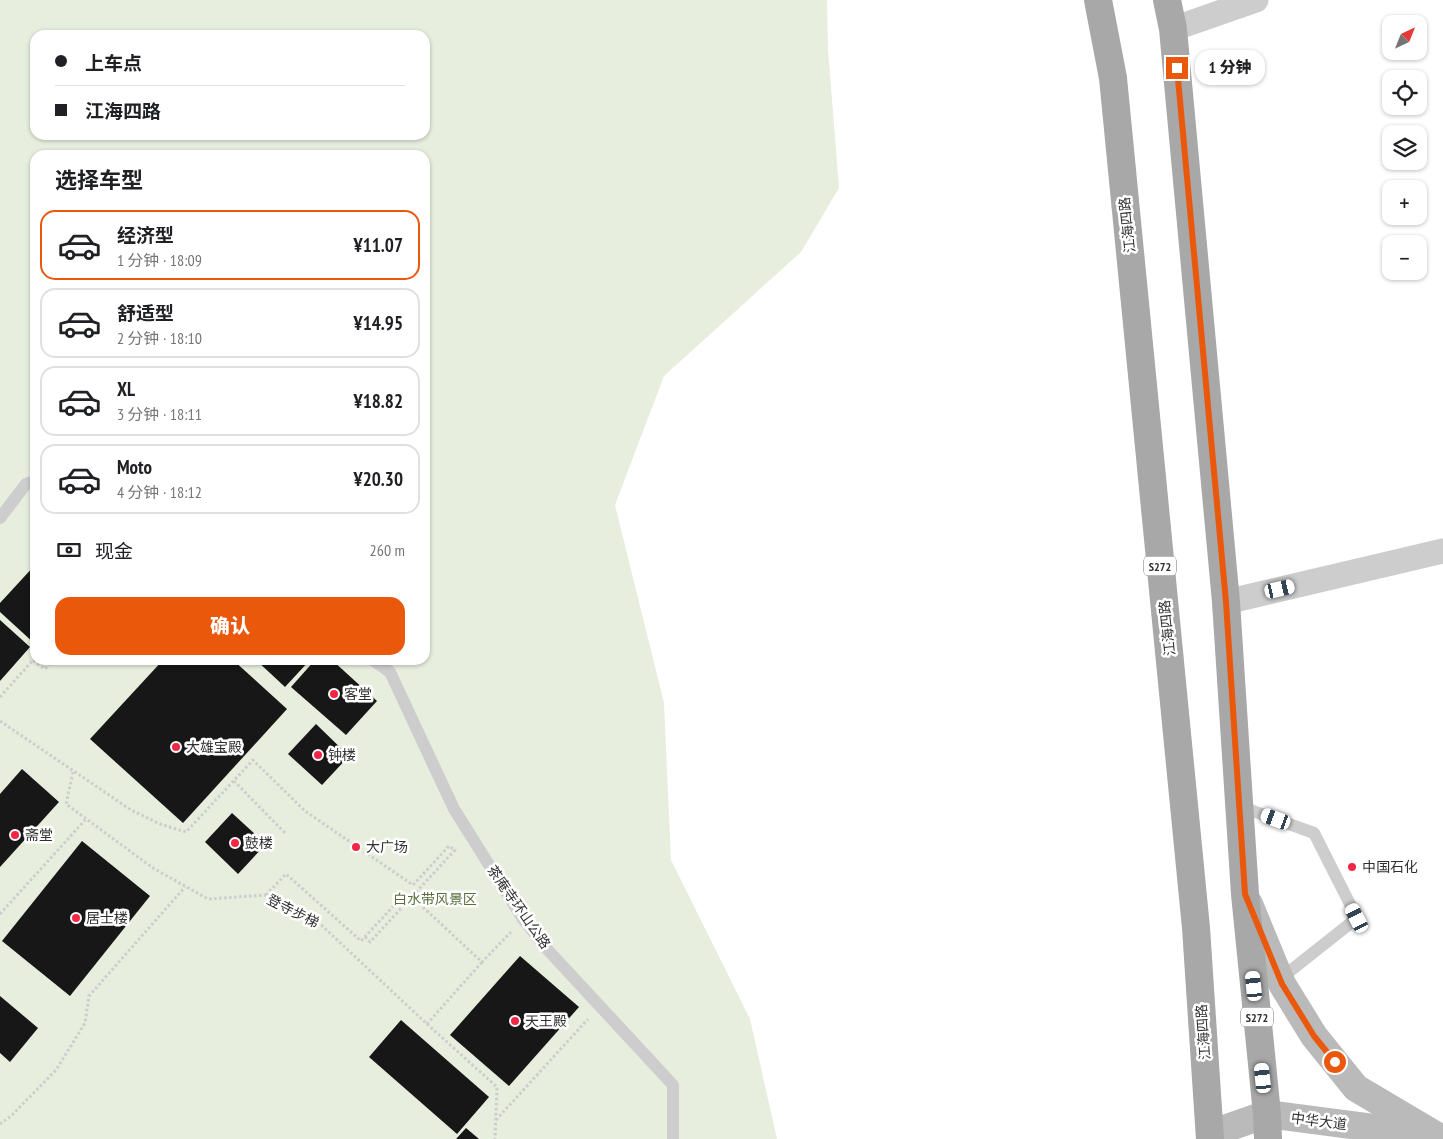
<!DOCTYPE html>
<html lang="zh">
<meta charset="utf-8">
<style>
:root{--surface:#fff;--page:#f6f6f6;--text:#202124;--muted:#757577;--line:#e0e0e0;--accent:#ea580c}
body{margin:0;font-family:"PT Sans Narrow","Noto Sans SC",sans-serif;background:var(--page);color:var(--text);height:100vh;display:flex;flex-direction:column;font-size:19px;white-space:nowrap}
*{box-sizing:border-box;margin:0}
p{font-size:16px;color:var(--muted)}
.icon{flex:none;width:28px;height:28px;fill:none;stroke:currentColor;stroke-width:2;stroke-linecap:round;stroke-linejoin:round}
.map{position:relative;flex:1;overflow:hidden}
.drawer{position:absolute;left:30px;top:150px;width:400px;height:515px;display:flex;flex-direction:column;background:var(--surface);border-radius:15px;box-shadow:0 1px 4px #0004}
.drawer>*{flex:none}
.banner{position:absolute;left:30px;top:30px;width:400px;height:110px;border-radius:15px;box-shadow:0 1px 4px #0004;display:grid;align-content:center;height:110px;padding:0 25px;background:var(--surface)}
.needle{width:32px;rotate:43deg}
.controls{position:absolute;left:1382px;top:15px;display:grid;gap:10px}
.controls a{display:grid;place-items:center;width:45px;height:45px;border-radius:10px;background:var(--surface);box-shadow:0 1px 4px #0004;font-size:25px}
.end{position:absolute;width:22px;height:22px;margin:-11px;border:6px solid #ea580c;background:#fff;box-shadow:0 0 0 2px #fff}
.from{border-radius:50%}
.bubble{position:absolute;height:35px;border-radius:15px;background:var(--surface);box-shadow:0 1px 4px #0004;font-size:16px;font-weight:800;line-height:35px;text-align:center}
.car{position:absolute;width:15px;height:30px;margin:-15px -8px;border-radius:6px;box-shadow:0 0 4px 1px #0007;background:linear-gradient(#fff 24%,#345 0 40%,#fff 0 76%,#345 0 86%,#fff 0)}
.banner b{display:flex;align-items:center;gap:18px;height:48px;font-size:19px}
.banner b+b{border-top:1px solid var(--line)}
.banner i{width:12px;height:12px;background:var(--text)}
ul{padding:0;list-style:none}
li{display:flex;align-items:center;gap:15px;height:70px;margin:0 10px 8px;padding:0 15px;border:2px solid var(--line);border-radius:15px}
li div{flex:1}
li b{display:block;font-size:19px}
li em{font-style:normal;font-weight:800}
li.selected{border-color:var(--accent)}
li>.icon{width:45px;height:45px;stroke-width:1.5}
h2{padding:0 25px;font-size:22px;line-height:60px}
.pay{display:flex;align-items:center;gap:12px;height:55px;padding:0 25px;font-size:19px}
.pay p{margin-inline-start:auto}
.button{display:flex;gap:10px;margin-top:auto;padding:10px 25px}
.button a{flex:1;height:58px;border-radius:15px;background:var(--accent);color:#fff;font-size:20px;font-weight:800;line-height:58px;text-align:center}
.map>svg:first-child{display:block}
</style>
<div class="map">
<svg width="1443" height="1139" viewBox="0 0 1443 1139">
<rect width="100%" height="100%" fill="#fff"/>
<path fill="#e7eedd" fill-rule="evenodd" d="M0 0H827L828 49 839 188 801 252 664 376 615 505 664 703 671 860 750 1019 777 1139H0ZM35 35H425V135H35ZM35 155H425V660H35Z"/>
<g fill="#171717">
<path d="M35 565V644L0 612V603Z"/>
<path d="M0 620 30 647 0 681Z"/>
<path d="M163 660H233L287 709 183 823 90 739Z"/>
<path d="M256 660H310L285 687Z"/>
<path d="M315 660H332L377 701 346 735 291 687Z"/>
<path d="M316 724 349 756 322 785 288 754Z"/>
<path d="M22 769 59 802 0 867V794Z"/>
<path d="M232 813 266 844 238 874 205 842Z"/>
<path d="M82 841 150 896 70 996 2 941Z"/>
<path d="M520 956 579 1007 509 1086 450 1035Z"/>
<path d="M0 996 38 1028 10 1062 0 1053Z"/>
<path d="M401 1020 489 1097 457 1134 369 1057Z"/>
<path d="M466 1128 479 1139H456Z"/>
</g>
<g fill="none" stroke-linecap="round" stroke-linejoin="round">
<g stroke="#cdcdcd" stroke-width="3" stroke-dasharray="2.5 2.5" stroke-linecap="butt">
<path d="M0 697 33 660 45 669 53 660"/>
<path d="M0 721 131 810 160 824 186 832 253 760 305 811 413 885 449 846 455 850 370 942 365 937"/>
<path d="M73 772 66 804 153 868 208 899 266 895 318 922 427 1024 497 1087 495 1139"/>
<path d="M234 781 285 833"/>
<path d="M266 895 286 874 361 941 402 897"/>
<path d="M412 897 482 962 511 932"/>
<path d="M0 914 86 819"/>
<path d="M427 1024 482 962"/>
<path d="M496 1120 588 1019"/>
<path d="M0 1124 11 1116 56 1070 85 1023 89 996 185 887"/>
</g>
<g stroke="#cdcdcd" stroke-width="12">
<path d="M0 518 26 484 35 481"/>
<path d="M373 660 390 672 454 809 523 919 546 948 673 1085V1139"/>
<path d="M1239 806 1314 833 1357 918 1280 979"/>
</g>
<g stroke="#cdcdcd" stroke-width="25">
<path d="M1173 29 1256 0"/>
<path d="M1226 602 1443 551"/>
</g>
<g stroke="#bababa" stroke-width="28">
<path d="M1249 904 1282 984 1314 1036 1356 1088 1437 1136"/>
<path d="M1210 1134 1267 1114 1427 1135"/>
</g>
<g stroke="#a8a8a8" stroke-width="28">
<path d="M1098 0 1113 78 1196 928 1210 1139"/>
<path d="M1167 0 1173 29 1226 602 1245 894 1267 1114 1268 1139"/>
</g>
</g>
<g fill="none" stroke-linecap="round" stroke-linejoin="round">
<path stroke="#ea580c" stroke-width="6" d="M1177 68 1226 602 1245 894 1282 984 1314 1036 1335 1062"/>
</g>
<g fill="#f12745" stroke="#fff" stroke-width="2">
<circle cx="334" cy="694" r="5"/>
<circle cx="176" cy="747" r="5"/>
<circle cx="318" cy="755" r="5"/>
<circle cx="15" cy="835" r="5"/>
<circle cx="235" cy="843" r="5"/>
<circle cx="356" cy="847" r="5"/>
<circle cx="1352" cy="867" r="5"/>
<circle cx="76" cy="918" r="5"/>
<circle cx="515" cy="1021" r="5"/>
</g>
<g text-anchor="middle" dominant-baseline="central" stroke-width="5" stroke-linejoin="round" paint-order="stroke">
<g fill="#fff" stroke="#6e6e6e" stroke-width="1">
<rect x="1144" y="556.5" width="32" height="19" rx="4"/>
<rect x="1241" y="1007.5" width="32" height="19" rx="4"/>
</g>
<g font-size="12" font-weight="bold" fill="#303030">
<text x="1160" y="566">S272</text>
<text x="1257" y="1017">S272</text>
</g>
<g font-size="14" fill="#303030" stroke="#fff">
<text transform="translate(1127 225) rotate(-96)">江海四路</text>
<text transform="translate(1167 628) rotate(-96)">江海四路</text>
<text transform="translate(519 907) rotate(55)">茶庵寺环山公路</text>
<text transform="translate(293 911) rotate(27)">登寺步梯</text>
<text transform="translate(1203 1032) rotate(-94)">江海四路</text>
<text transform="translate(1319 1121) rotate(7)">中华大道</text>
</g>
<g font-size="14" fill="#303030" stroke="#fff" text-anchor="start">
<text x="344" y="694">客堂</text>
<text x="186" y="747">大雄宝殿</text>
<text x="328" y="755">钟楼</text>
<text x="25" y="835">斋堂</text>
<text x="245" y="843">鼓楼</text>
<text x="366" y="847">大广场</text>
<text x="1362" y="867">中国石化</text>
<text x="86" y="918">居士楼</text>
<text x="525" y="1021">天王殿</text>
</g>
<g font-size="14" fill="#576f3a" stroke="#fff">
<text x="435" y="899">白水带风景区</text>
</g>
</g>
</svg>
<div class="controls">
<a><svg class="needle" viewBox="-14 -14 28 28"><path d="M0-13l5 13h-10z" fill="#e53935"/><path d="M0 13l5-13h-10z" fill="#757577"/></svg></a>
<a><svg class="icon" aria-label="locate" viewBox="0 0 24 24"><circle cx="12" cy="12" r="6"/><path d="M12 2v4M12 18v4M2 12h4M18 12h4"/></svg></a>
<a><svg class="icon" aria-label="layers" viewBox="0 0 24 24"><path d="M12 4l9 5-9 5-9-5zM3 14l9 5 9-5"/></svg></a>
<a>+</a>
<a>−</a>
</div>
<i class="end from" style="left:1335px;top:1062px"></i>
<i class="end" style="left:1177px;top:68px"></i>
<div class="bubble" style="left:1195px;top:50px;width:70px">1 分钟</div>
<i class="car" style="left:1280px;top:589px;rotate:77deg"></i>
<i class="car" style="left:1276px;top:819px;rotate:290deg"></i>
<i class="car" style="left:1357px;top:918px;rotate:333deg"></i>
<i class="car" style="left:1254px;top:986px;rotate:354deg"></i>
<i class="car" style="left:1263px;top:1078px;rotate:354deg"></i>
<div class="banner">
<b><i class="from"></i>上车点</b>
<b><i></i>江海四路</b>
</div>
<section class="drawer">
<h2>选择车型</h2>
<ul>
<li class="selected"><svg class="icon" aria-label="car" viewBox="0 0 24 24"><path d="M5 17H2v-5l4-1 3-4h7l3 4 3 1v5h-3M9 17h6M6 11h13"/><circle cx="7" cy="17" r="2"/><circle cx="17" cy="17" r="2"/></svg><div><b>经济型</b><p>1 分钟 · 18:09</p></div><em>¥11.07</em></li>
<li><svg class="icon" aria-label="car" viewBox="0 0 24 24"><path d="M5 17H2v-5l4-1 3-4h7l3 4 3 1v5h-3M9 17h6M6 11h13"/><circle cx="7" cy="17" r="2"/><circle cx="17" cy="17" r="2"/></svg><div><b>舒适型</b><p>2 分钟 · 18:10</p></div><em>¥14.95</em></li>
<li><svg class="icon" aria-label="car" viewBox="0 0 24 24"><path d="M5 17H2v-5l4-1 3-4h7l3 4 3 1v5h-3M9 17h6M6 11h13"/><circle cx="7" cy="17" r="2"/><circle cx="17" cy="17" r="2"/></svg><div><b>XL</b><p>3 分钟 · 18:11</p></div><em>¥18.82</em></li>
<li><svg class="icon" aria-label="car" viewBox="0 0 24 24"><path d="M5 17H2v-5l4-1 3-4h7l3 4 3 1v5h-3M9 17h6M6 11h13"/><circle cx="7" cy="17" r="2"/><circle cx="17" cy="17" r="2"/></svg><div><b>Moto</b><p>4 分钟 · 18:12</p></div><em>¥20.30</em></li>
</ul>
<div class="pay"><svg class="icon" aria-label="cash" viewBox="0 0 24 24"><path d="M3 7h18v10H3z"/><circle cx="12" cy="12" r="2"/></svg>现金<p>260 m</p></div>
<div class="button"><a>确认</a></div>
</section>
</div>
